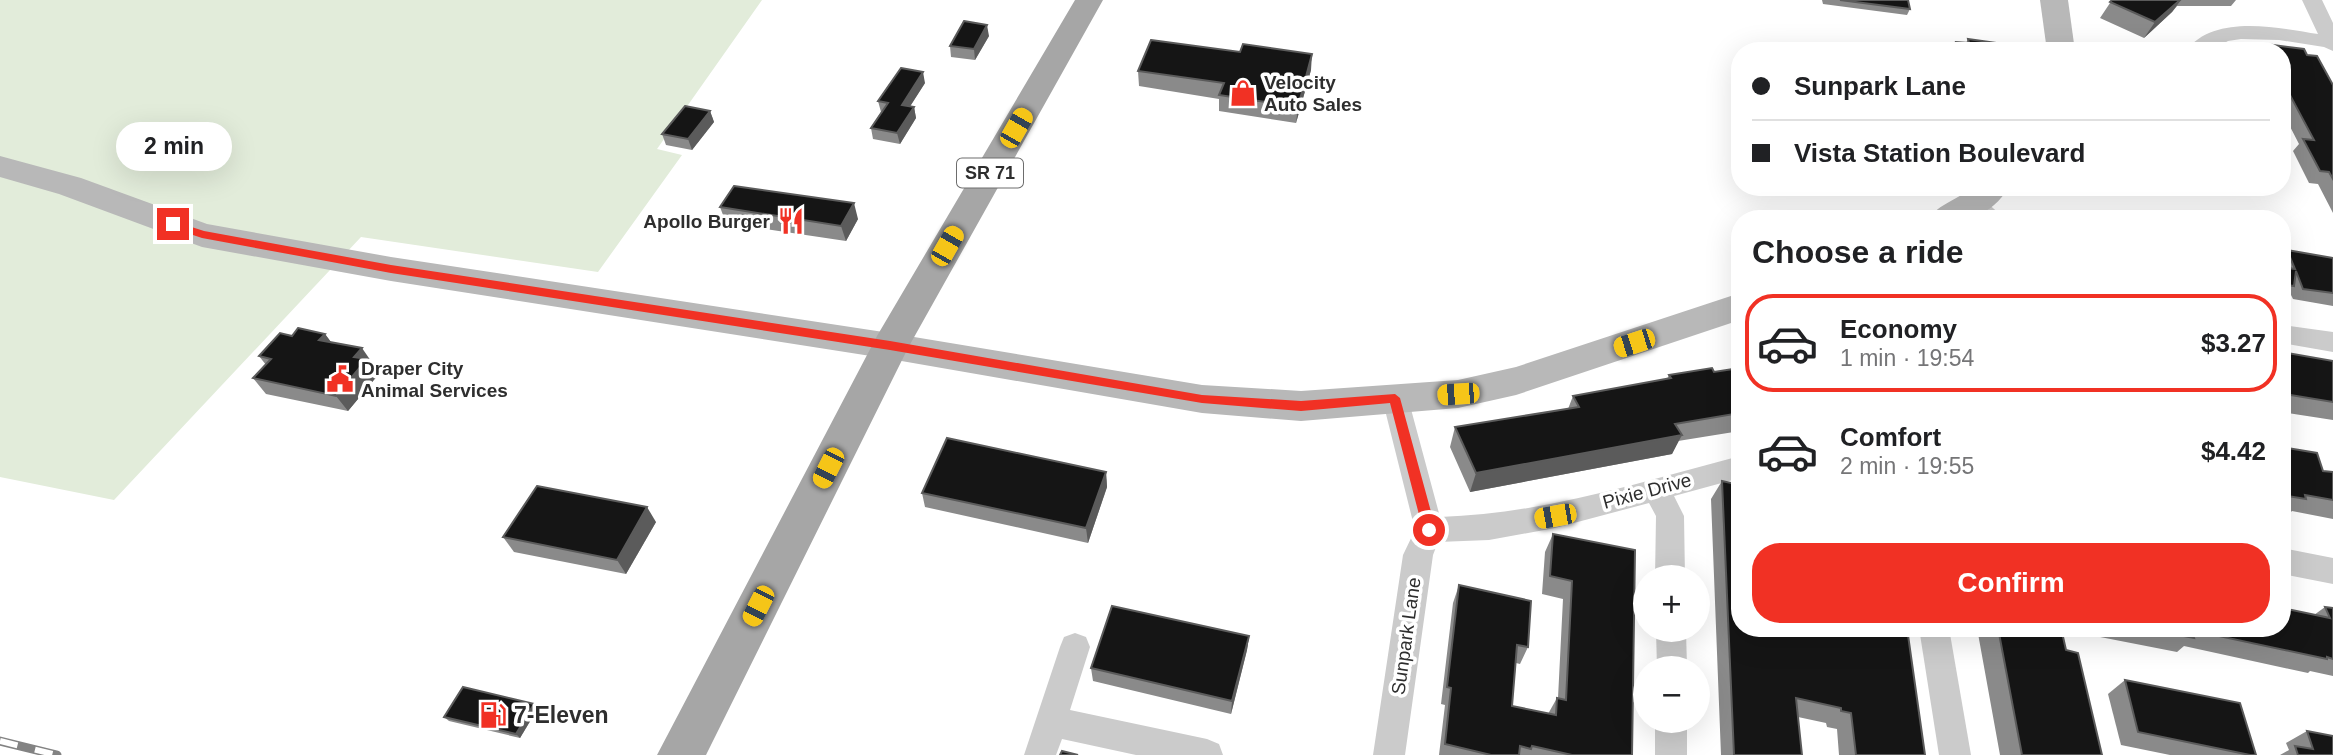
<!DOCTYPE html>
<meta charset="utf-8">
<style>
:root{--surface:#fff;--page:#f6f6f6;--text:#202124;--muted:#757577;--line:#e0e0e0;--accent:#f13124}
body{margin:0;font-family:Helvetica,sans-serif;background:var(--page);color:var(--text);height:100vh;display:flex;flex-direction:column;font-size:26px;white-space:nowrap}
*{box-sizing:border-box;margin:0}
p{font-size:23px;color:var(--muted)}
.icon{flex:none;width:38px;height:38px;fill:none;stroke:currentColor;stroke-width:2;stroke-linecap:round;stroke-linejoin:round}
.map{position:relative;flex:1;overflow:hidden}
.drawer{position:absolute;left:1731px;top:210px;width:560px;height:427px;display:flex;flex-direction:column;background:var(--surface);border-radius:28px;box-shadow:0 7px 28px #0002}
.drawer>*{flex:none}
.hud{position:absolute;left:1731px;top:42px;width:560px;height:154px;border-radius:28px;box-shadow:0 7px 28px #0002;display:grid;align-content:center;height:154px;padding:0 21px;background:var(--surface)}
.buttons{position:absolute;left:1633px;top:565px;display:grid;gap:14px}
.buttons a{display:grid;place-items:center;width:77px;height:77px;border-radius:50%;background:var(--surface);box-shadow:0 7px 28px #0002;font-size:35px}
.end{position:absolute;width:32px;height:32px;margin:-16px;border:9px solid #f13124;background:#fff;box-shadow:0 0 0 4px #fff}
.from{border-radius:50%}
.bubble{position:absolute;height:49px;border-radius:24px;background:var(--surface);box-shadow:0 7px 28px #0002;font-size:23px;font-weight:700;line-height:49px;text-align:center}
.car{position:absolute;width:21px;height:42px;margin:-21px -10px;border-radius:9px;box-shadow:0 0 5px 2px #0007;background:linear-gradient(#f5c518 24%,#345 0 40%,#f5c518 0 76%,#345 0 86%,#f5c518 0)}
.hud b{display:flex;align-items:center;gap:24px;height:66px;font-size:26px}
.hud b+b{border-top:2px solid var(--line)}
.hud i{width:18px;height:18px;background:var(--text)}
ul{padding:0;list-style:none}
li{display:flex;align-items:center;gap:21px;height:98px;margin:0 14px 10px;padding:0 7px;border:4px solid transparent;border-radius:28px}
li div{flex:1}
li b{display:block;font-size:26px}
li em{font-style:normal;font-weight:700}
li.current{border-color:var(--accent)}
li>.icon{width:63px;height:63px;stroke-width:1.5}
h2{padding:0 21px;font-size:32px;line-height:84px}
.primary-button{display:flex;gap:14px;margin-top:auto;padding:14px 21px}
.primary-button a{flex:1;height:80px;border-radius:28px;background:var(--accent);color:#fff;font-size:28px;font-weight:700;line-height:80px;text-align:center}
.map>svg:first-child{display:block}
</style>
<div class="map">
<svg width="2333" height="755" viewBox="0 0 2333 755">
<rect width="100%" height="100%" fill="#fff"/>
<path fill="#e2ecda" d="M0 0H762L657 149 682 155 598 272 361 237 114 500 0 477Z"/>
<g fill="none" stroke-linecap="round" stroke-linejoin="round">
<g fill="#cbcbcb" fill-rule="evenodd">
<path d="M2302 0H2322L2333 23V51L2324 47 2279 40 2241 39 2228 41 2209 51H2186C2214 13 2279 28 2318 34Z"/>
<path d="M1974 196 1982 198 2005 219H1977L1962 204 1966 198Z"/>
<path d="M2282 325 2333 332V352L2282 343Z"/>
<path d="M1395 388 1404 391 1408 398 1440 517C1543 514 1641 482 1740 456V478L1674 496 1684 516 1685 578H1655L1656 516 1649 503 1555 528 1489 540 1438 542 1433 555 1405 755H1373L1403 555 1415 530 1382 398 1386 391Z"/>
<path d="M2282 548 2333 558V584L2282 574Z"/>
<path d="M1919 628H1949L1971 755H1939Z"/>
<path d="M1656 630H1686L1687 668H1657Z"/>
<path d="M1075 633 1086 637 1090 647 1070 710 1207 739 1219 744 1223 755H1136L1062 739 1056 755H1024L1060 647 1064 637Z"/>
<rect x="1655" y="721" width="32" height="34"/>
</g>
<g fill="#b8b8b8" fill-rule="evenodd">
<path d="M2040 0H2068L2075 51H2047Z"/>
<path d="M0 156 81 178 207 224 391 257 890 333 1202 385 1301 391 1458 380 1516 367 1740 293V320L1516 395 1458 408 1301 421 1202 413 890 359 391 281 202 247 59 194 0 177Z"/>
<path d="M1973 187H2009C1988 221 1964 219 1929 219 1938 204 1959 199 1973 187Z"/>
</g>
<path fill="#a6a6a6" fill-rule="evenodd" d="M1075 0H1103L908 348 706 755H657L877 336Z"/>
<defs>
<path id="rail" d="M0 741 57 755"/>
</defs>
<use href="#rail" stroke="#838383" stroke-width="9"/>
<use href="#rail" stroke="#fff" stroke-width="6" stroke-dasharray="18" stroke-linecap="butt"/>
</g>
<g fill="#8a8a8a">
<path d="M1822 0H1908L1910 9 1907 15 1823 4Z"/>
<path d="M2112 0H2236L2231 6H2177L2172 12 2144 38 2100 18Z"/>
<path d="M989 36 975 60 951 57 950 46Z"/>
<path d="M1968 39 2019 51H1951L1956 42 1966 43Z"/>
<path d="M2273 45 2307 55 2333 85V213L2318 184 2309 183 2293 151 2299 144 2282 111V51H2265L2266 50H2269Z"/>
<path d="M1311 70 1296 123 1219 111V99L1139 86 1138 71Z"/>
<path d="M925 83 910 106 914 107 916 118 900 144 873 139 871 128 881 112 878 101Z"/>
<path d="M710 111 714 122 692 150 666 145 662 134Z"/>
<path d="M720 207 858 219 846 241 726 223Z"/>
<path d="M2287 250 2333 258V306L2293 299 2289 291 2283 297H2282V256Z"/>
<path d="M325 334 331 342 373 364 371 366 378 375 348 411 266 394 253 378 266 365 259 356 292 336Z"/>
<path d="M2282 352 2333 361V420L2282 412Z"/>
<path d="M1740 368V431L1678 441 1672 454 1470 492 1450 447 1455 427 1568 409 1573 396 1667 379 1669 375 1714 372Z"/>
<path d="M2282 447 2323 471 2333 472V519L2292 511 2289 514 2282 512Z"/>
<path d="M1106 472 1107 487 1088 543 925 507 922 493Z"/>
<path d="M1722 481 1740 628 1925 755H1839L1837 729 1827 727 1826 723 1798 717 1802 755H1721L1711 499Z"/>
<path d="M656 522 626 574 514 552 503 537Z"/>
<path d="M1553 534 1635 550 1632 755H1439L1445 705 1441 704 1453 603 1459 585 1528 647 1520 664 1516 663 1512 706 1548 714 1557 698H1558L1563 599 1542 594 1545 552Z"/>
<path d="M2325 607 2333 608V676L2310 671 2308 673 2184 646 2177 652 2095 636 2093 628H2282L2314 615Z"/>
<path d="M1977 628H2061L2066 650 2102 755H2000Z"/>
<path d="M1249 636 1247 650 1231 714 1093 681 1091 668Z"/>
<path d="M2125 680 2256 755H2170L2121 745 2108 694Z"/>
<path d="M534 704 538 708 520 738 449 721 444 717Z"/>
<path d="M2307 731 2333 755H2280L2289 750 2286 743Z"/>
</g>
<g fill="#5b5b5b">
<path d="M2180 0H2181L2172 12 2144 38 2155 22Z"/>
<path d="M987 25 989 36 975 60 974 49Z"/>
<path d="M1312 54 1311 70 1296 123 1298 107Z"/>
<path d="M923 72 925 83 904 116 902 105Z"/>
<path d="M914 107 916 118 900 144 897 133Z"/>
<path d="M710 111 714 122 692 150 688 139Z"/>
<path d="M854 203 858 219 846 241 841 226Z"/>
<path d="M325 334 336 349 319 340Z"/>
<path d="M362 348 373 364 371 366 378 375 348 411 336 396 354 357Z"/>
<path d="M1682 435 1672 454 1470 492 1476 473Z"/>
<path d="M1106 472 1107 487 1088 543 1086 528Z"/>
<path d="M647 507 656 522 626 574 617 560Z"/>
<path d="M1249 636 1247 650 1231 714 1232 701Z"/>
<path d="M534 704 538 708 520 738 516 734Z"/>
</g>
<g fill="#151515" stroke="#5b5b5b" stroke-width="2">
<path d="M1840 0H1908L1910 9Z"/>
<path d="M2112 0H2180L2155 22 2110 2Z"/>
<path d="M964 21 987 25 974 49 950 46Z"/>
<path d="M1968 39 2017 46 2019 51H1958L1956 42 1969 43Z"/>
<path d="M1151 40 1240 52 1243 44 1312 54 1298 107 1219 95 1224 83 1138 71Z"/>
<path d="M2273 45 2304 49 2307 55 2317 56 2333 85V179L2329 172 2320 171 2303 139 2314 140 2282 80V51H2267L2266 50 2275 51Z"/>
<path d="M901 68 923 72 902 105 914 107 897 133 871 128 888 103 878 101Z"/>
<path d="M685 106 710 111 688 139 662 134Z"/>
<path d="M734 186 854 203 841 226 720 207Z"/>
<path d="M2087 215 2110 219H2088Z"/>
<path d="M2287 250 2333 258V293L2303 289 2296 271 2294 286 2282 284V267L2295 269Z"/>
<path d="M298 328 325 334 319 340 362 348 354 357 367 359 336 396 253 378 271 359 259 356 280 333 292 336Z"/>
<path d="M2282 352 2333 361V402L2284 394 2282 388Z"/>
<path d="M1712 368 1714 372 1740 368V413L1675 424 1682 435 1476 473 1455 427 1579 407 1573 396 1671 378 1669 375Z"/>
<path d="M947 438 1106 472 1086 528 922 493Z"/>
<path d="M2282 447 2317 453 2323 471 2333 472V500L2305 495 2306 499 2282 495Z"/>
<path d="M1722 481 1740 485V628H1907L1925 755H1856L1851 713 1841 711V708L1796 698 1802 755H1734Z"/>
<path d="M537 486 647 507 617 560 503 537Z"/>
<path d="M1553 534 1635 550 1632 755H1572L1532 746 1531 749 1520 746 1519 755H1491L1445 744 1451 688 1447 687 1459 585 1531 601 1528 647 1517 645 1512 706 1556 715 1557 698 1566 700 1572 581 1550 576Z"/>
<path d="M1112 606 1249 636 1232 701 1091 668Z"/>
<path d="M2325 607 2333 608V659L2327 657V659L2191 630 2194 638 2141 628H2282V608L2330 618Z"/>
<path d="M1998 628H2061L2066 650 2078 653 2102 755H2022Z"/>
<path d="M2125 680 2240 703 2256 755H2250L2138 732Z"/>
<path d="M463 687 534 704 516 734 444 717Z"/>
<path d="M2307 731 2333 736V755H2298L2295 746 2313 749Z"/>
<path d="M1062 751 1078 755H1060Z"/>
</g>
<path fill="#f13124" d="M173 221 204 231 391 265 890 341 1202 395 1301 401 1395 394 1400 398 1436 530 1429 535 1423 530 1390 403 1301 411 1202 403 890 350 391 273 202 238 169 227V222Z"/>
<defs>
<symbol id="shop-bare" viewBox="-9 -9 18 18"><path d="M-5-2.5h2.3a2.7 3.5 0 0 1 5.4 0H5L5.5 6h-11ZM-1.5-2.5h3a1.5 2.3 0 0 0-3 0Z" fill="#f13124" stroke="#fff" stroke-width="2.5" paint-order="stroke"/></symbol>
<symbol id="restaurant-bare" viewBox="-9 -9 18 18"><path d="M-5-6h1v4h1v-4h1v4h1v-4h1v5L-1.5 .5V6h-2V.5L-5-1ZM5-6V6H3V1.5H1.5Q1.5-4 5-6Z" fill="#f13124" stroke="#fff" stroke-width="2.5" paint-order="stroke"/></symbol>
<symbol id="civic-bare" viewBox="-9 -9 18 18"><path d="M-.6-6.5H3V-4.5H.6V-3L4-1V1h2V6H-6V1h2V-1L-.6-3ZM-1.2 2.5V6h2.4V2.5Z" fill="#f13124" stroke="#fff" stroke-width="2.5" paint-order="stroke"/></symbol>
<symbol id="fuel-bare" viewBox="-9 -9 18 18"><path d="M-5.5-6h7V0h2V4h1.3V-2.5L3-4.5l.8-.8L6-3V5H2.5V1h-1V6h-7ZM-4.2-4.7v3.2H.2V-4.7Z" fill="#f13124" stroke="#fff" stroke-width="2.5" paint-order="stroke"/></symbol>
</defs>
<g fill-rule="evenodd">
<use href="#shop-bare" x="1224" y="74" width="38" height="38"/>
<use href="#restaurant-bare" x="772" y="202" width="38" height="38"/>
<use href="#civic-bare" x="321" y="360" width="38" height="38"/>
<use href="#fuel-bare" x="474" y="696" width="38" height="38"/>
</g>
<g text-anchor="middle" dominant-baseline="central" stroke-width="7" stroke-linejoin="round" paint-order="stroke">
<rect fill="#fff" stroke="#6d6d6d" stroke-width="2" x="957" y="158.5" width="66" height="29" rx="5"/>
<g font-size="18" font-weight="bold" fill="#2e2e2e">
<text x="990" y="173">SR 71</text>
</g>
<g font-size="19" font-weight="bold" fill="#2e2e2e" stroke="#fff" text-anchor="start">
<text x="1264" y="82">Velocity<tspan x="1264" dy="22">Auto Sales</tspan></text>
<text x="770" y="221" text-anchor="end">Apollo Burger</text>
<text x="361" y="368">Draper City<tspan x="361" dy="22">Animal Services</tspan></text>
</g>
<g font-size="19" fill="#2e2e2e" stroke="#fff">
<text transform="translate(1647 491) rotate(-15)">Pixie Drive</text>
<text transform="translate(1406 636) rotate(-82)">Sunpark Lane</text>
</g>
<g font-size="23" font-weight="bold" fill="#2e2e2e" stroke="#fff" text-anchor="start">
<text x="514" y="715">7-Eleven</text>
</g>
</g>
</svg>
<div class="buttons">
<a>+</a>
<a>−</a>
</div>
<i class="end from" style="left:1429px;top:530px"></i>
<i class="end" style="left:173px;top:224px"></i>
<div class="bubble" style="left:116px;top:122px;width:116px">2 min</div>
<i class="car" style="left:1016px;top:128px;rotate:30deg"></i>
<i class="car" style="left:947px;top:246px;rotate:30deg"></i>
<i class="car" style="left:1634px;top:343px;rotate:252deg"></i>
<i class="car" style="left:1458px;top:394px;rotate:266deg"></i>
<i class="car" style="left:828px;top:468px;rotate:207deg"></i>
<i class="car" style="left:1555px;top:516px;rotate:260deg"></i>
<i class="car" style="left:758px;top:606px;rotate:207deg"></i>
<div class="hud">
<b><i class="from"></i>Sunpark Lane</b>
<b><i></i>Vista Station Boulevard</b>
</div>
<section class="drawer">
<h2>Choose a ride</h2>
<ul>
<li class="current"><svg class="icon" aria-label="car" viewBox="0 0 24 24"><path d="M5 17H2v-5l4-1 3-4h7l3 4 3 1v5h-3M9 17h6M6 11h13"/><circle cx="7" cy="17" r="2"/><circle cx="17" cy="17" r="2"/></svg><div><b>Economy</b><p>1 min · 19:54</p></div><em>$3.27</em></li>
<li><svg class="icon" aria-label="car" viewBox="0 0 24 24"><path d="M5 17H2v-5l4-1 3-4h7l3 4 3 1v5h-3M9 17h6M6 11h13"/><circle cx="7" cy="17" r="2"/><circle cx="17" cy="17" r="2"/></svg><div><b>Comfort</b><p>2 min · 19:55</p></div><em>$4.42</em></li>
</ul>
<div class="primary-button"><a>Confirm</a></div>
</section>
</div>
